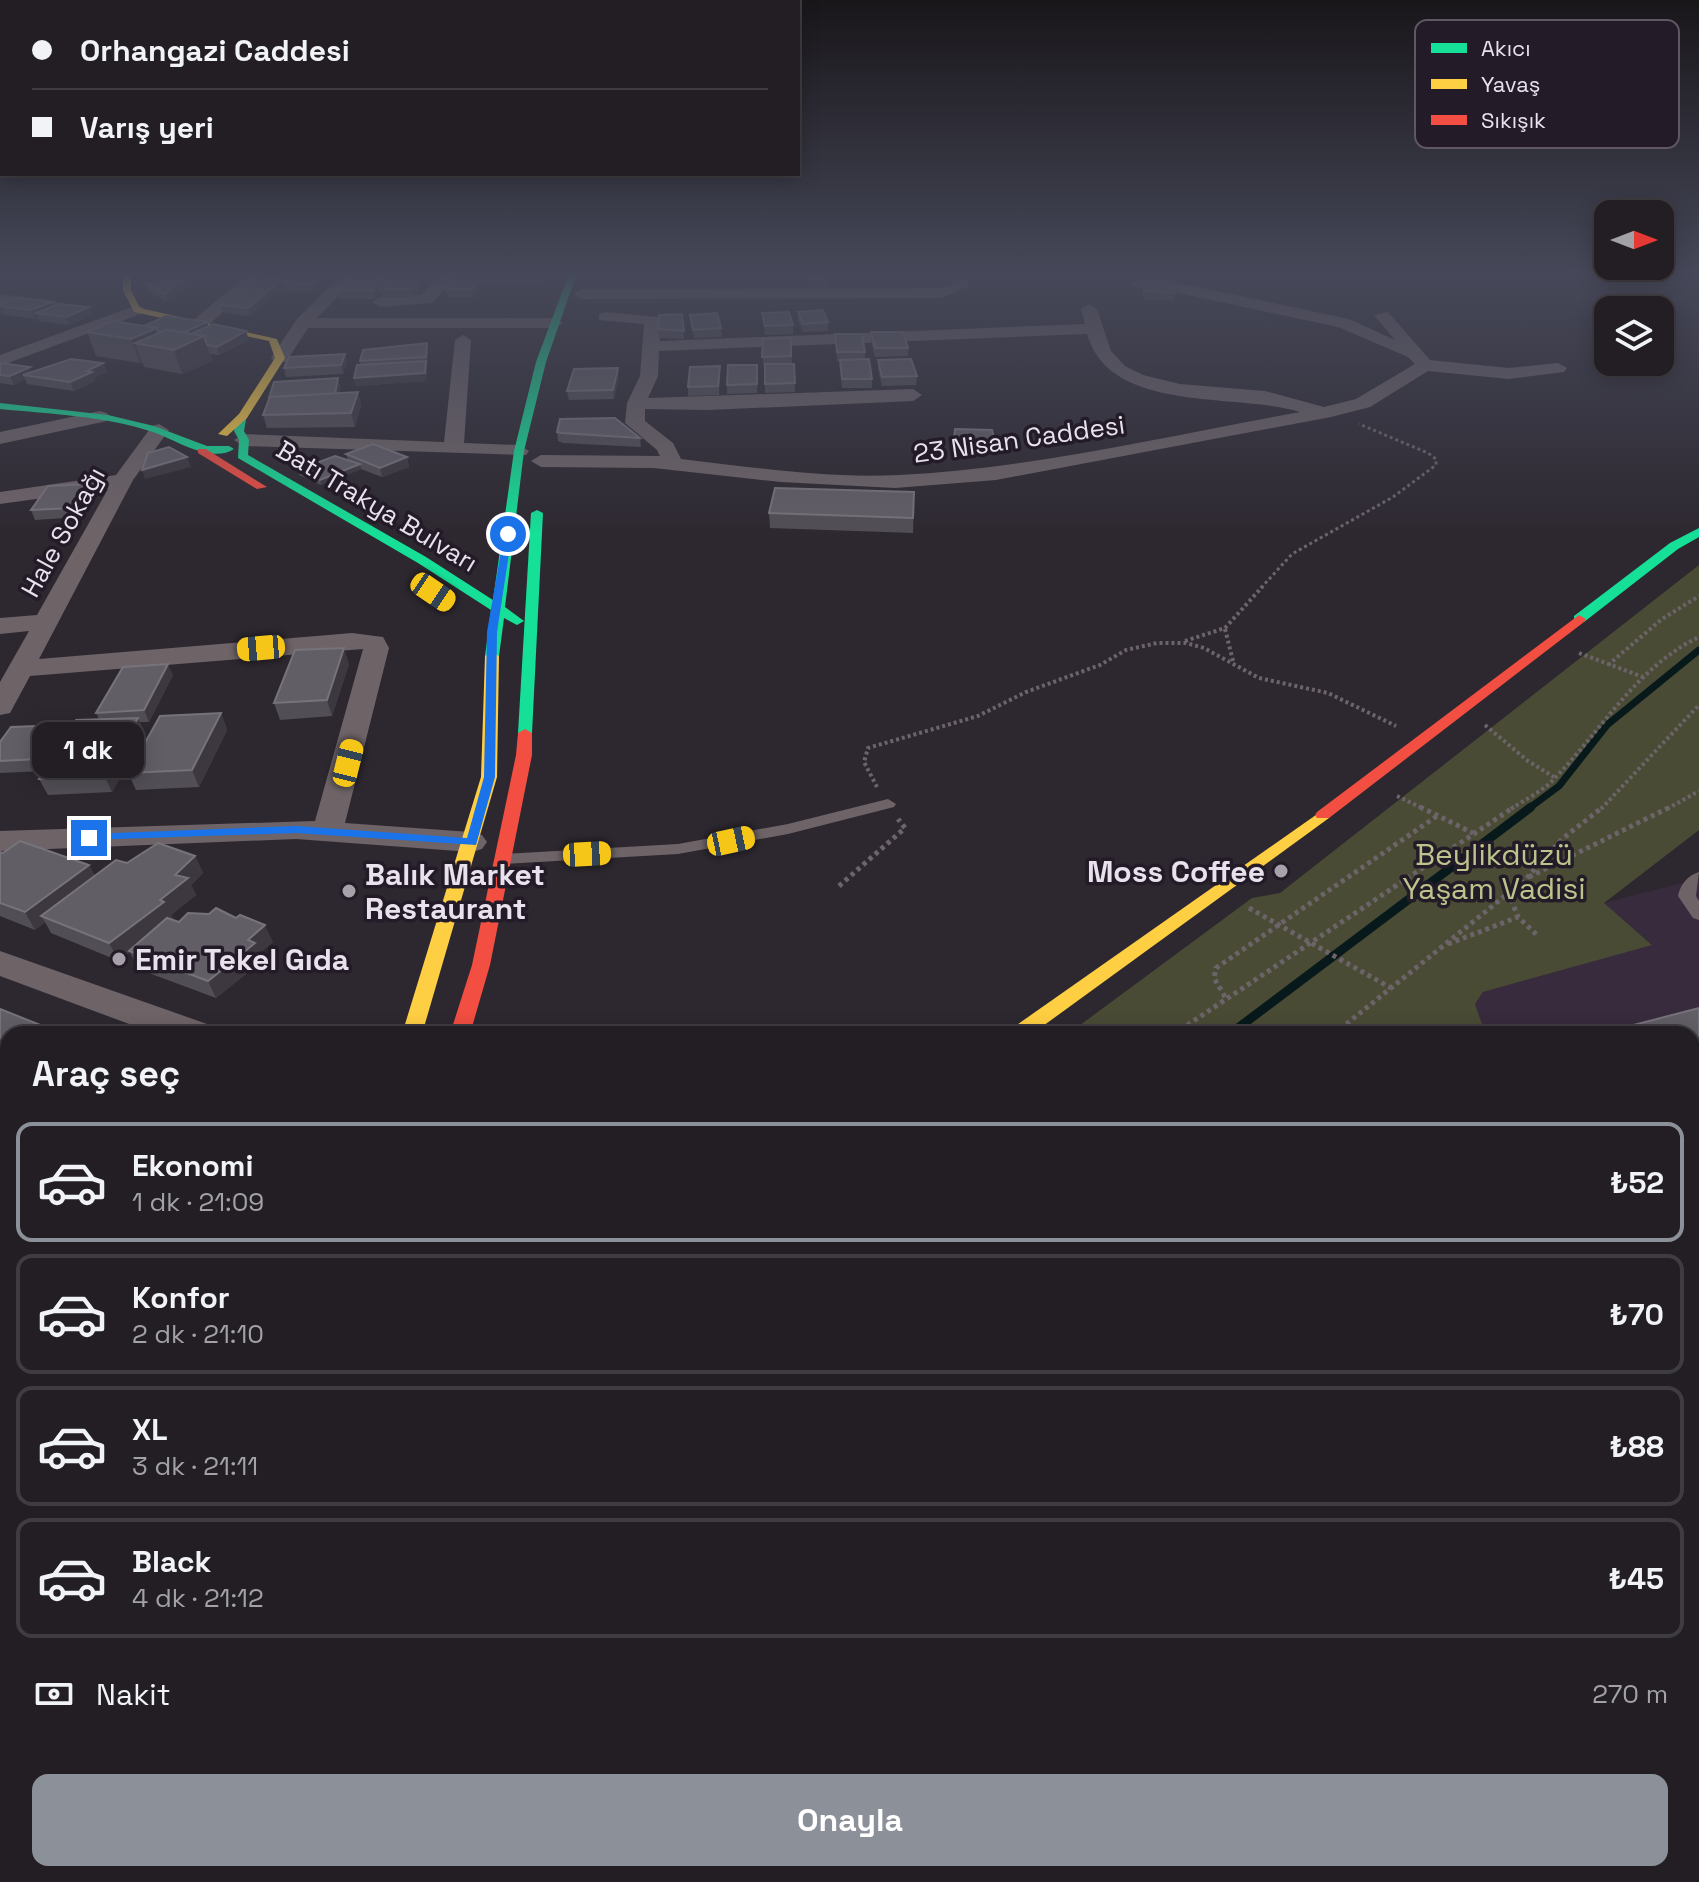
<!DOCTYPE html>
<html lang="tr">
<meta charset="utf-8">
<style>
:root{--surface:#221e24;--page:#2a272c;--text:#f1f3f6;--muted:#a2a2a6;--line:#3f3c41;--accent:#8c9099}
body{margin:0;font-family:"Space Grotesk",sans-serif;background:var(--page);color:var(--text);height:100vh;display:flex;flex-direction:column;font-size:30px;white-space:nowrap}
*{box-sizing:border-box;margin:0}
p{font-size:26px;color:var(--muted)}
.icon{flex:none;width:44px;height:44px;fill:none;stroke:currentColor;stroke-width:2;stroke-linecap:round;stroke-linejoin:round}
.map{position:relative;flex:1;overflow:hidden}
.drawer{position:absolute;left:0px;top:1026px;width:1700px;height:856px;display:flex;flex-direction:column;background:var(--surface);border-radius:24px 24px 0 0;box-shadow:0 4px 20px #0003,0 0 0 2px var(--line)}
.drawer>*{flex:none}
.banner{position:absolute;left:0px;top:0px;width:800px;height:176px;box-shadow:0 4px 20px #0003,0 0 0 2px var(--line);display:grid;align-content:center;height:176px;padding:0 32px;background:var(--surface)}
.needle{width:52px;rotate:90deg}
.tools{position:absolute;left:1594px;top:200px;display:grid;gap:16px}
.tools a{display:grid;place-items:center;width:80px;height:80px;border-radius:16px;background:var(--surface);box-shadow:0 4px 20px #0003,0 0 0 2px var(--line);font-size:40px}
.end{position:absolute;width:36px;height:36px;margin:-18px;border:10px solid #1a73e8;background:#fff;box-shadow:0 0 0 4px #fff}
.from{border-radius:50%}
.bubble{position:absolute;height:56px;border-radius:16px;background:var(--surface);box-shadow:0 4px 20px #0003,0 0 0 2px var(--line);font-size:26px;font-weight:700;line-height:56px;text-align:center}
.car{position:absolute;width:24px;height:48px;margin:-24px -12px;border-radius:10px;box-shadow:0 0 6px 2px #0007;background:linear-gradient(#f5c518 24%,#345 0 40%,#f5c518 0 76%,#345 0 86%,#f5c518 0)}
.banner b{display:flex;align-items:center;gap:28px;height:76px;font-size:30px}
.banner b+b{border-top:2px solid var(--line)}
.banner i{width:20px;height:20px;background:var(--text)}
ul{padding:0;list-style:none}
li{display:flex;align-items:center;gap:24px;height:120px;margin:0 16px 12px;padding:0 16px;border:4px solid var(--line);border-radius:16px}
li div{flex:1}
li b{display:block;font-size:30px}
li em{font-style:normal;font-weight:700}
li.selected{border-color:var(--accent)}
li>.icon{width:72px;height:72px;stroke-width:1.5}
h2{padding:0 32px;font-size:36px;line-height:96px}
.pay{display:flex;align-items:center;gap:20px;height:88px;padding:0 32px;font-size:30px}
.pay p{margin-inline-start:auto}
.button{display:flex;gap:16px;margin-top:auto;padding:16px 32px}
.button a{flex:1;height:92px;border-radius:16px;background:var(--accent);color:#fff;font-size:32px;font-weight:700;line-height:92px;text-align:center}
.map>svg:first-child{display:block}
</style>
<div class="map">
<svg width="1699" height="1882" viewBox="0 0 1699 1882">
<rect width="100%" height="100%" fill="#2d2830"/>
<path fill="#372b3d" d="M1699 879V1195L1692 1197V1034H1490L1483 1027 1475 1004 1483 992 1652 944 1603 903Z"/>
<g fill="#494b35">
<path d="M1699 565V830L1604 903 1652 945 1483 992 1475 1004 1483 1027 1490 1034H1068L1252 898 1280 893Z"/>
<path d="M0 1280H8V1637L0 1638Z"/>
</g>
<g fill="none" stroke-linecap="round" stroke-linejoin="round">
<path stroke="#07191b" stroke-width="7" d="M1528 809 1559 786 1607 725 1699 650"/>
<path stroke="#07191b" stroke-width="9" d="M1230 1034 1531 807"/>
<path stroke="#07191b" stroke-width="14" d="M0 1450 8 1452"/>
<path stroke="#6d646a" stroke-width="3" stroke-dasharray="3 3" stroke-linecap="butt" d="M1261 588 1292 554 1393 497 1436 465V459L1428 453 1359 424"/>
<g stroke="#6d646a" stroke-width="4" stroke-dasharray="3 3" stroke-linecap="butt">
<path d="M1225 629 1233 661"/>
<path d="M1185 641 1225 628 1263 586"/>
<path d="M1579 653 1643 677"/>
<path d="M1608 665 1662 619 1699 596"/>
<path d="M1485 725 1528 761 1554 777"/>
<path d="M877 787 864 762 868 748 978 716 1026 692 1100 665 1126 650 1157 643H1186L1204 648 1259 678 1328 693 1396 726"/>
<path d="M1397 796 1424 809"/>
<path d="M1511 809C1524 800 1541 792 1552 781 1600 733 1636 667 1699 637"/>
<path d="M1601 809 1699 705"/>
<path d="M1667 809 1699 791"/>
</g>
<g stroke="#6d646a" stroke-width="5" stroke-dasharray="4 4" stroke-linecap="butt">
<path d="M1420 807 1473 833"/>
<path d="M1529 877 1670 807"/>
<path d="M839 886 905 828 898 819"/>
<path d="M1508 892 1518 917 1538 936"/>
<path d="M1249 908 1391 988"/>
<path d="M1448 944 1518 917"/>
<path d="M1225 997 1214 978 1216 968 1437 816"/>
<path d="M1174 1034 1514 807"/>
<path d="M1334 1034 1526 879 1562 839 1603 807"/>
</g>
<g stroke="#6d646a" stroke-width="6" stroke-dasharray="5 5" stroke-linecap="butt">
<path d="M0 1300H8"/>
<path d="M0 1406 8 1408"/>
</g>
<g stroke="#6d646a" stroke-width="8" stroke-dasharray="6 6" stroke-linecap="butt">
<path d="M0 1519 8 1520"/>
<path d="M1692 1520 1699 1523"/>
<path d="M1692 1547 1699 1551"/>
<path d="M0 1632H8"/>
<path d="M1450 1874 1473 1882"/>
<path d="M276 1882 278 1874"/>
</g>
<g fill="#6e6468" fill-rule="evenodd">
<path d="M888 799 896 804 894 807 788 834 678 854 505 864 497 859 505 854 678 844 788 824Z"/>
<path d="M1699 872 1696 896 1699 901V920L1693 918 1678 896C1680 885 1688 875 1699 872Z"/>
</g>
<g fill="#6e6468" fill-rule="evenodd">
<path d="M250 273H267L204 329H192V321Z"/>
<path d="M344 273H360L317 318H555L563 323 555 328H308L286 362H274L271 358 297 319Z"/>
<path d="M442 273H458L432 303 380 307 372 302 380 297 421 295Z"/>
<path d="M952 273H966L969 286 941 298 582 299 574 294 582 289 939 288 953 284Z"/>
<path d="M1140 279 1165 280 1349 319 1395 340 1374 315 1388 312 1430 360 1509 368 1558 363 1567 368 1564 372 1509 379 1428 371 1370 407 1331 417 996 480 895 488 781 482 654 468 541 467 531 461 541 455 660 456 657 450 625 423 627 403 640 376 644 324 599 320V314L605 312 659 317 660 341 1085 324 1081 309 1089 304 1097 309 1111 351 1125 366 1143 375 1180 384 1265 391 1324 407 1356 399 1415 364 1408 357 1338 327 1165 290 1135 287 1132 284ZM1087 334C1110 415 1237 392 1300 412 1167 436 1034 468 899 475 827 479 752 467 681 459L673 443 645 421V409L708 410 913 401 922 395 913 389 648 398 658 376 659 351Z"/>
<path d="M0 294 55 301 63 306 55 311 0 304Z"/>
<path d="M137 305 143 307V313L0 366V355Z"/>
<path d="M463 335 471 340 464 443 519 445 529 451 526 455 244 446 234 440 244 434 444 442 455 340Z"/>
<path d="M100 411 107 413 110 417 107 421 0 444V432Z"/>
<path d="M159 424 169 430 133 480 39 659 352 633 383 637 389 648 345 823 471 832 482 835 487 842 482 849 471 852 296 839 0 851V831L315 821 363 649 30 676 10 713 0 715V682L29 631 0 634V618L37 615 108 489 0 504V492L116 475 152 426Z"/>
<path d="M0 951 207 1024 212 1034H156L0 976Z"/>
</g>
<g fill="#16e098" fill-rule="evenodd">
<path d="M569 273H577L546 362 524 451 505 607 524 621 517 625 504 618 499 656 492 660 485 656 491 610 418 563 238 458 239 440 234 431 239 414H247L244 431 249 440 248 455 426 557 493 600 514 451 536 362Z"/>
<path d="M0 403 108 415 154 426 207 446H229L234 449C211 464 176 440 153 432 104 416 51 414 0 409Z"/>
<path d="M537 510 543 513 532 733 525 737 518 733 531 513Z"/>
<path d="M1699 528V537L1678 549 1584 622H1574V616L1670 543Z"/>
<rect x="0" y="1700" width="8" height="30"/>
<path d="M575 1874H624L627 1882H578Z"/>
<path d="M930 1874H974L971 1882H927Z"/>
<path d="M1145 1874H1178L1181 1882H1148Z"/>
</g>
<g fill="#ffcf43" fill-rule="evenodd">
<path d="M123 273H131V290L140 308 277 339 285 358 247 418 227 436 218 434 239 414 275 358 269 341 134 312 123 290Z"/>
<path d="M492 652 499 656 497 777 422 1034H402L481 777 485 656Z"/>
<path d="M1323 810 1331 815 1329 818 1032 1034H1008L1011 1029Z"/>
<path d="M1699 1283V1303L1692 1305V1285Z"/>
</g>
<g fill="#f24e42" fill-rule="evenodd">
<path d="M198 449H206L267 487 257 489 198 453Z"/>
<path d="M1579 615 1586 619 1584 622 1329 818H1317L1315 815 1317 812Z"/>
<path d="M525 729 532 733V755L490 965 470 1034H450L472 965 516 755 518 733Z"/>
<path d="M1699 1218V1237L1692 1239V1220Z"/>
<path d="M1692 1703 1699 1704V1734L1692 1733Z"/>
<rect x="0" y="1780" width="8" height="30"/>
<path d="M1692 1782 1699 1783V1813L1692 1812Z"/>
</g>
</g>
<g fill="#524e55">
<path d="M295 273H333L314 291H286L284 287 250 316 224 313 221 305 285 277 286 281Z"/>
<path d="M457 273H547L548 276 542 284H480L481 287 474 297H447L445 289 455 279 454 276Z"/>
<path d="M806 273H830V287H807Z"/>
<path d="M397 275 393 279 422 287 413 297H382L381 291 374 299H340L338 291 354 280 353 276Z"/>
<path d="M188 278 190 286 167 302 147 291 145 284Z"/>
<path d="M1164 278 1175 293 1174 301 1144 299 1142 293 1143 285H1163Z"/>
<path d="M0 305 89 307 92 315 69 325 39 321 37 317 34 319 1 314Z"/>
<path d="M798 312 828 322V331L803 332 798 320Z"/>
<path d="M762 313 793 325V334L765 335Z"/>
<path d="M682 314 684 339 659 338 658 329Z"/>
<path d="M690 315 721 328 722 337 694 338Z"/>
<path d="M144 326H208L249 340 219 355 210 354 212 361 182 374 144 367 142 362 140 363 96 356 87 332Z"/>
<path d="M871 332 908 348V356L875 357 871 341Z"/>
<path d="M835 334 865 352V359L872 379V388H842L840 361H837Z"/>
<path d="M791 338 792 364H794L795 392 765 393V365H763V339Z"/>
<path d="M428 352 426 381 356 386 354 378 361 365 360 361Z"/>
<path d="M345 354 347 362 343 374 286 377 284 368Z"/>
<path d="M878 360 917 376 916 385 882 386 878 368Z"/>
<path d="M0 363 32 372 103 363 107 372 94 378 95 381 74 391 27 384 25 379 14 385 0 383Z"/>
<path d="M758 373 757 393 727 394V385Z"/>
<path d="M720 375 719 395 688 396V387Z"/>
<path d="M619 377 614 399 569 400 567 391Z"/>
<path d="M341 387 339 393 358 392 361 405 355 427 267 428 263 415Z"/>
<path d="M955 429 995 442 994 452 953 448Z"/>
<path d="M557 432 640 438 641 447 563 443 558 441Z"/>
<path d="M346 454 407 457 409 467 382 477 361 469 321 485 299 475 297 470 348 460Z"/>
<path d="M91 484 95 493 79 517 35 520 31 510Z"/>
<path d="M914 492 913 533 770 528 769 513Z"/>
<path d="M349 664 332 716 280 720 274 703Z"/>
<path d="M173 675 149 722H140L145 734 112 792 48 795 39 779 44 771 0 773V742L67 735 99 719 96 713Z"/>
<path d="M221 713 227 730 199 787 136 790 128 773Z"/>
<path d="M0 852 89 865 95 876 127 863 195 856 203 873 191 885 196 895 171 915 173 919 172 920 273 942 260 953 263 960 216 998 138 969 130 952 119 961 51 933 45 922 35 930 0 916Z"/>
</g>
<g fill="#3d3840">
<path d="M323 273H333L314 291 312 284Z"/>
<path d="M390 273H397V275L388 285 386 277Z"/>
<path d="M543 273H547L548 276 542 284 541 276Z"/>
<path d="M285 277 287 283H283L284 287 250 316 248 308Z"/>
<path d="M188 278 190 286 167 302 164 294Z"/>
<path d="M420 279 422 287 413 297 412 289Z"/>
<path d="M479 279 481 287 474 297 472 289Z"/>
<path d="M382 280 384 287 380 289 381 291 374 299 373 291Z"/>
<path d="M52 302 55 310 36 313 37 317 34 319 31 310Z"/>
<path d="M89 307 92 315 69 325 66 317Z"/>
<path d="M207 322 210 330 174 337Z"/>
<path d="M157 328 164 348 135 343 142 362 140 363 131 339Z"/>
<path d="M246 331 249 340 219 355 217 347Z"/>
<path d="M204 336 212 361 182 374 174 350Z"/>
<path d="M427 343 428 352V365L426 357Z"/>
<path d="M345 354 347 362 343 374 341 365Z"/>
<path d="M426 361 427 369 426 381 356 386 354 378Z"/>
<path d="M103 363 107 372 94 378 95 381 74 391 70 382 87 371Z"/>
<path d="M30 367 33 376 23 375 25 379 14 385 10 376Z"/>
<path d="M618 368 619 377 614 399 613 390Z"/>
<path d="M338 378 341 387 337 402 335 394Z"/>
<path d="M358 392 361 405 355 427 351 413Z"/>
<path d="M187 457 191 467 145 479 142 470Z"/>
<path d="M407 457 409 467 382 477 380 468Z"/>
<path d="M360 464 361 469 321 485 320 480Z"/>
<path d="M91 484 95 493 79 517 74 508Z"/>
<path d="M344 648 349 664 332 716 327 700Z"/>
<path d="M168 664 173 675 149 722 144 710Z"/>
<path d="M221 713 227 730 199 787 192 770Z"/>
<path d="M138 718 145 734 112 792 104 775Z"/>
<path d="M62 725 68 736 45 770 39 759Z"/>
<path d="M195 856 203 873 191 885 196 895 171 915 173 919 119 961 109 943Z"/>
<path d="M89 865 98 882 41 916 45 922 35 930 25 912Z"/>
<path d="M265 925 273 942 260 953 263 960 216 998 208 981 248 940Z"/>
<path d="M8 1060V1079L0 1081V1061Z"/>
<path d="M1699 1105V1124L1692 1126V1107Z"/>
</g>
<g fill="#625e66" stroke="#77737b" stroke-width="2">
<path d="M295 273H323L312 284 283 283Z"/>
<path d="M357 273H390L386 277 353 276Z"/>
<path d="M457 273H543L541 276H454Z"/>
<path d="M806 273H830V279H807Z"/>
<path d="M257 276 285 277 248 308 221 305Z"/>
<path d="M188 278 164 294 145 284 180 279Z"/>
<path d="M1164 278 1174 285 1175 293 1145 291 1143 285 1161 284 1166 285Z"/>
<path d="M389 279H420L412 289H380Z"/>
<path d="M452 279H479L472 289H445Z"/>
<path d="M349 280H382L373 291H338Z"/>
<path d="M19 298 52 302 31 310 0 306V305Z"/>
<path d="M59 304 89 307 66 317 36 313Z"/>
<path d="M823 310 828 322 803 324 798 312Z"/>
<path d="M789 312 793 325 765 326 762 313Z"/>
<path d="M717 313 721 328 693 330 690 315Z"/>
<path d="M682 314 684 331 658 329 659 315Z"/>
<path d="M166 316 207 322 183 333 166 330 158 333 157 328 144 326Z"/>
<path d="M113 321 157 328 131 339 87 332Z"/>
<path d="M213 324 246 331 217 347 207 345 204 336 191 334Z"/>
<path d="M166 330 204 336 174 350 135 343Z"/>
<path d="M871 332H903L908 348H875Z"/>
<path d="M835 334H862L865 352H837Z"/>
<path d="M791 338V356L762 357 763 339Z"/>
<path d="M427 343 426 357 360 361 363 350Z"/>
<path d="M345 354 341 365 284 368 289 357Z"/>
<path d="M71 359 103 363 87 371 92 372 70 382 23 375Z"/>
<path d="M869 359 872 379H842L840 360Z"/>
<path d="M911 359 917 376 882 377 878 360Z"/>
<path d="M426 361 425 373 354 378 357 365Z"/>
<path d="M0 363 30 367 10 376 0 375Z"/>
<path d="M765 364H794L795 383 765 384Z"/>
<path d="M728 365H757V384L727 385Z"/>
<path d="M720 366 718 386 688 387 690 367Z"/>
<path d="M618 368 613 390 567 391 574 369Z"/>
<path d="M338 378 335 394 269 398 274 382Z"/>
<path d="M358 392 351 413 263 415 270 397Z"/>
<path d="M615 418 640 438 561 433 557 432 560 419Z"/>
<path d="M955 429 992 430 995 442 954 439Z"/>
<path d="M373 444 407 457 380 468 346 454Z"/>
<path d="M169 447 187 457 142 470 148 453Z"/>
<path d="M335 456 360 464 320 480 297 470Z"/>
<path d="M91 484 74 508 31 510 48 486Z"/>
<path d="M775 488 914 492 913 518 769 513Z"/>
<path d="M344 648 327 700 274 703 295 650Z"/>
<path d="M168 664 144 710 96 713 123 667Z"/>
<path d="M221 713 192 770 128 773 160 716Z"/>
<path d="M138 718 104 775 39 779 76 720Z"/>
<path d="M62 725 39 759 0 761V742L11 727Z"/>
<path d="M20 841 89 865 25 912 0 903V852L3 853Z"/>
<path d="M158 843 195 856 175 875 188 878 160 900 164 902 109 943 41 916 116 860 127 863Z"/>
<path d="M216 908 236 918 240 915 265 925 248 940 255 943 208 981 129 951 167 918 179 922 188 913 209 914Z"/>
<path d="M1699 1008V1105L1692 1107V1034H1599Z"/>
<path d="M0 1009 58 1032 55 1034H8V1060L0 1061Z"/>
</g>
<linearGradient id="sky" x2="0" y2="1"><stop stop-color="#19161a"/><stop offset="0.51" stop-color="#464859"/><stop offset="1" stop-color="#464859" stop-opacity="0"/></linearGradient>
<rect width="1699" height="536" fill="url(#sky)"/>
<path fill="#1a73e8" d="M508 531 512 534 497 632 495 777 476 845 296 833 85 840 83 838 89 834 296 826 467 838 484 777 487 632 504 534Z"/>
<g fill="#a7a1aa" stroke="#241b29" stroke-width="3">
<circle cx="1281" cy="871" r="8"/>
<circle cx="349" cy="891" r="8"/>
<circle cx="119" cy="959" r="8"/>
</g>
<g text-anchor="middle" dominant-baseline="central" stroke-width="7" stroke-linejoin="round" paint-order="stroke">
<g font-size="26" fill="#e8e2ec" stroke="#241b29">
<text transform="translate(1019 439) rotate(-8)">23 Nisan Caddesi</text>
<text transform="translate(377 506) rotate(31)">Batı Trakya Bulvarı</text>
<text transform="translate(63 532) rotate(-61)">Hale Sokağı</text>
</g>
<g font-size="30" fill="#bcc48b" stroke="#241b29">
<text x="1494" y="854">Beylikdüzü<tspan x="1494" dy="34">Yaşam Vadisi</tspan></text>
</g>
<g font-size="30" font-weight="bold" fill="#e8e2ec" stroke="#241b29" text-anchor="start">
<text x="1265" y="871" text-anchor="end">Moss Coffee</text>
<text x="365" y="874">Balık Market<tspan x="365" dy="34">Restaurant</tspan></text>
<text x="135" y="959">Emir Tekel Gıda</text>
</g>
</g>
<rect x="1415" y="20" width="264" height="128" rx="12" fill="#241b29" stroke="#5f5764" stroke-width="2"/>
<rect x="1431" y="43" width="36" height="10" fill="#16e098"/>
<rect x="1431" y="79" width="36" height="10" fill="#ffcf43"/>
<rect x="1431" y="115" width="36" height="10" fill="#f24e42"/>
<g font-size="22" fill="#e8e2ec">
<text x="1481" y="56">Akıcı</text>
<text x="1481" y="92">Yavaş</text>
<text x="1481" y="128">Sıkışık</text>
</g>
</svg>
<div class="tools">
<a><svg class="needle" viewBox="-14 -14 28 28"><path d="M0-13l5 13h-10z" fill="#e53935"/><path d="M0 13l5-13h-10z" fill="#a2a2a6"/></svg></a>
<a><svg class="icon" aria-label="layers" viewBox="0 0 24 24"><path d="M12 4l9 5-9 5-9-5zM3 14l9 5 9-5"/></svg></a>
</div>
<i class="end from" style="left:508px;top:534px"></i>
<i class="end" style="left:89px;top:838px"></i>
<div class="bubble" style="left:32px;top:722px;width:112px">1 dk</div>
<i class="car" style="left:433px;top:592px;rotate:124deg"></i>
<i class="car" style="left:261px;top:648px;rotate:265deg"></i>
<i class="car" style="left:348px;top:763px;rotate:14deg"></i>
<i class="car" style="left:731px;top:841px;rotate:78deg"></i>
<i class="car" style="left:587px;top:854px;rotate:87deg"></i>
<div class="banner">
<b><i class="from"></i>Orhangazi Caddesi</b>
<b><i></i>Varış yeri</b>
</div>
<section class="drawer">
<h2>Araç seç</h2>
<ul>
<li class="selected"><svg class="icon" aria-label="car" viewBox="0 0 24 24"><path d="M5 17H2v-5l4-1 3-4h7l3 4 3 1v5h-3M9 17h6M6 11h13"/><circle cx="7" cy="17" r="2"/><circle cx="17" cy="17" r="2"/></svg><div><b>Ekonomi</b><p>1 dk · 21:09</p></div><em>₺52</em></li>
<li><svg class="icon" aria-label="car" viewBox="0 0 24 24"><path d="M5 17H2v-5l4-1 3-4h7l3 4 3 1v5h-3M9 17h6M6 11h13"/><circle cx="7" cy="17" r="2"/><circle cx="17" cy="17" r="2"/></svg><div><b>Konfor</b><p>2 dk · 21:10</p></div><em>₺70</em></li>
<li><svg class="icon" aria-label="car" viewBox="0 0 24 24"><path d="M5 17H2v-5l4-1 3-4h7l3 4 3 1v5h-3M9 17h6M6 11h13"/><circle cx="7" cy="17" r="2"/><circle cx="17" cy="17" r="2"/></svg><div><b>XL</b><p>3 dk · 21:11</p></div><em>₺88</em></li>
<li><svg class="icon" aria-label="car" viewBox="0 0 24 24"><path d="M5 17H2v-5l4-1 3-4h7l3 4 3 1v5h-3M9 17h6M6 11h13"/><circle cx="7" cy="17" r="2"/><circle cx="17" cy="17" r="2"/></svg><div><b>Black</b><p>4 dk · 21:12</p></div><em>₺45</em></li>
</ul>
<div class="pay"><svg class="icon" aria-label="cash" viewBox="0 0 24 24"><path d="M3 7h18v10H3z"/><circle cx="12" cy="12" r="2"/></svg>Nakit<p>270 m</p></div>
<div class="button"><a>Onayla</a></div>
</section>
</div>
